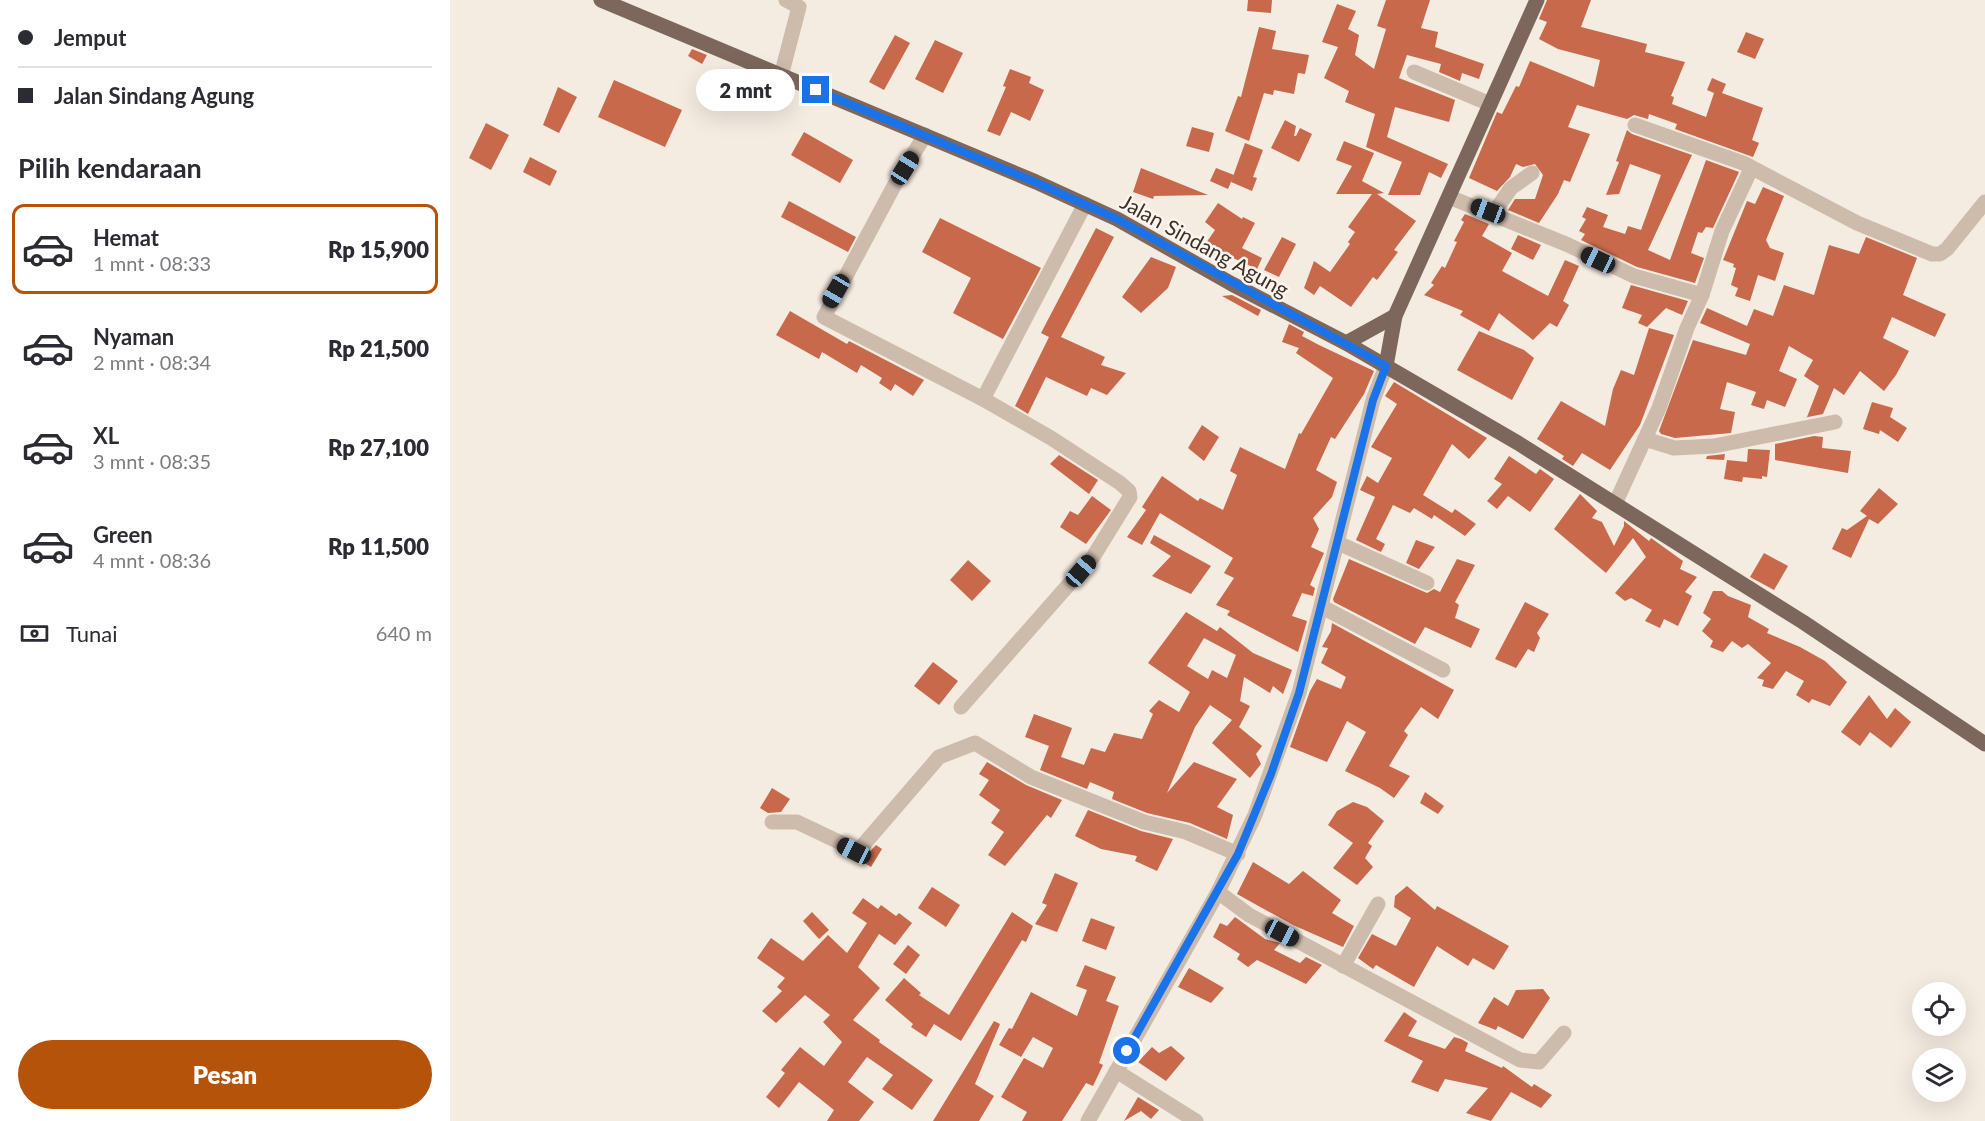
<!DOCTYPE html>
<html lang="id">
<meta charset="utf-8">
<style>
:root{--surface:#fff;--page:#f7f7f7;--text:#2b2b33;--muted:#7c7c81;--line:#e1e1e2;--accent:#b45309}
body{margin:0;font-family:Lato,sans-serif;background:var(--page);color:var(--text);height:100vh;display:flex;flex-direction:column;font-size:22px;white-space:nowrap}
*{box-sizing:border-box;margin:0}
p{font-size:20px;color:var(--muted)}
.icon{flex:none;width:33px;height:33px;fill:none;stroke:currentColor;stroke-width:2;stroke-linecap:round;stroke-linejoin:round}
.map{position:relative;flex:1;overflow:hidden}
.panel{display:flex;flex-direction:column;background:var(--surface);width:450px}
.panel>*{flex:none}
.top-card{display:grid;align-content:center;height:132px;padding:0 18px;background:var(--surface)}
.buttons{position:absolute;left:1462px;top:982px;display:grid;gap:12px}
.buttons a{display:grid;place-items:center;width:54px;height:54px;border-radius:50%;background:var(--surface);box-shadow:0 6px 24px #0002;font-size:30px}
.end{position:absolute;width:27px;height:27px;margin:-14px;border:8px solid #1a73e8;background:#fff;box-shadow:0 0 0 3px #fff}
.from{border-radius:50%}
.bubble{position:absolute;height:42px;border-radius:21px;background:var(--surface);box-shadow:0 6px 24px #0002;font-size:20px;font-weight:800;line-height:42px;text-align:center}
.car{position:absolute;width:18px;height:36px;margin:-18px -9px;border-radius:8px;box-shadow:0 0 4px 2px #0007;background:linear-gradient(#222 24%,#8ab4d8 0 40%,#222 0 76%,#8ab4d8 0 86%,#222 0)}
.top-card b{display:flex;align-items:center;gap:21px;height:57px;font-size:22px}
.top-card b+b{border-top:2px solid var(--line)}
.top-card i{width:15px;height:15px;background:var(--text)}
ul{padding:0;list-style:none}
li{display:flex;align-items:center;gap:18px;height:90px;margin:0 12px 9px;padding:0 6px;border:3px solid transparent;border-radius:12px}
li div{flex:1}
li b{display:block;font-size:22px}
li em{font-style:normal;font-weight:800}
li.on{border-color:var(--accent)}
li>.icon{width:54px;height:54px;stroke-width:1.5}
h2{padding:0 18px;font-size:27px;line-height:72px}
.pay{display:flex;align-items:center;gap:15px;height:66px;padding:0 18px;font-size:22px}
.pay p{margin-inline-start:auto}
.primary-button{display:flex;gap:12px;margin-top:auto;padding:12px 18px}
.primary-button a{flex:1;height:69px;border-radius:36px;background:var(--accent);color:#fff;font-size:24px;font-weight:800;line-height:69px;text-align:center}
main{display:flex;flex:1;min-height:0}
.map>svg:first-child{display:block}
</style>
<main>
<section class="panel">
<div class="top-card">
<b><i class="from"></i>Jemput</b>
<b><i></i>Jalan Sindang Agung</b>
</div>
<h2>Pilih kendaraan</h2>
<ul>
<li class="on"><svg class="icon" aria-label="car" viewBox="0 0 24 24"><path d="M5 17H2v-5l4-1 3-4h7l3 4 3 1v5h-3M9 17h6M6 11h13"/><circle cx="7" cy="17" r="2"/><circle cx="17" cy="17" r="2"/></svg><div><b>Hemat</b><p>1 mnt · 08:33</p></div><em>Rp 15,900</em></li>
<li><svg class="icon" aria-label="car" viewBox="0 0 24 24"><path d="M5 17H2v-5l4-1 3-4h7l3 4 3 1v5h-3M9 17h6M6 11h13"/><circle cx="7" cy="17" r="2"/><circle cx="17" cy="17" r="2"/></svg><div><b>Nyaman</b><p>2 mnt · 08:34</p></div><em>Rp 21,500</em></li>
<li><svg class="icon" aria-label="car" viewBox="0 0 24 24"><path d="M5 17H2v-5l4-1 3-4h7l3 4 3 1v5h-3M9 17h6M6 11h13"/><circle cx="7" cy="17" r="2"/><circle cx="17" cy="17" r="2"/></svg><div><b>XL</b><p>3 mnt · 08:35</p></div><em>Rp 27,100</em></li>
<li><svg class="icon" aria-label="car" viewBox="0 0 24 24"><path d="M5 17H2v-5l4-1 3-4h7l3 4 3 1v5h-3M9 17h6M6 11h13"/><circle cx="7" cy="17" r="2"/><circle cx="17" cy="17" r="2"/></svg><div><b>Green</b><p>4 mnt · 08:36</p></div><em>Rp 11,500</em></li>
</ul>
<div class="pay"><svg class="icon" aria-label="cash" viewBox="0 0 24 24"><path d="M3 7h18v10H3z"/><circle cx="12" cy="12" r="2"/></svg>Tunai<p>640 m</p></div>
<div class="primary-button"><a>Pesan</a></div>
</section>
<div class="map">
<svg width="1535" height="1121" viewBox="0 0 1535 1121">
<rect width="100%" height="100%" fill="#f4ebe1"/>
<g fill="#c8694b" fill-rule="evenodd">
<path d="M798 0H822L821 13 797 11Z"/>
<path d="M936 0H980L971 28 988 32 985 47 1034 64 1029 79 1012 73 1010 81 989 72 991 64 957 55 949 78 1005 100 999 122 945 107 937 137 998 164 991 178 979 172 970 195H938L952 162 916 147 925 114 895 102 899 91 874 78 888 47 872 42 887 4 906 11 898 29 909 35 905 55 924 69 936 29 927 26Z"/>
<path d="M1097 0H1141L1131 27 1197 44 1195 52 1235 62 1221 96 1224 97 1222 104 1256 117 1264 93 1257 90 1262 78 1276 84 1272 93 1313 108 1302 140 1309 143 1303 157 1225 129 1227 124 1199 114 1198 119 1184 115 1177 119 1127 105 1118 127 1140 134 1120 182 1114 180 1108 194 1089 223 1058 210 1065 199H1085L1093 175 1085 164 1073 167 1066 164 1060 177 1047 191 1019 178 1047 112 1052 114 1066 86 1069 87 1080 61 1144 87 1150 60 1108 49 1089 39 1097 22 1089 19Z"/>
<path d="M809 27 826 31 822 49 859 55 855 74 848 73 844 94 824 90 823 95 814 93 799 141 775 131 788 96 791 97Z"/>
<path d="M1296 32 1314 39 1305 59 1287 52Z"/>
<path d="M445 35 460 43 434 90 419 82Z"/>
<path d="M485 40 513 53 493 93 465 79Z"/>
<path d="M242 49 257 55 252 64 238 56Z"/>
<path d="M560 69 581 77 579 83 594 90 580 121 561 112 550 136 537 131 556 87 553 86Z"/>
<path d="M164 80 232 110 215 147 148 117Z"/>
<path d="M108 87 127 97 109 133 93 125Z"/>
<path d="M835 120 846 126 844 136H846L850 128 862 134 849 162 821 148Z"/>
<path d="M36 123 59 135 41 170 19 158Z"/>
<path d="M742 127 764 133 759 152 736 146Z"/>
<path d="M1177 130 1182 134 1242 155 1198 250 1220 260 1256 160 1289 172 1263 228 1256 227 1252 233 1248 232 1241 253 1254 258 1245 283 1187 267 1131 240 1135 234 1129 231 1136 219 1132 217 1137 207 1158 215 1153 227 1175 234 1178 226 1191 230 1211 175 1180 164 1169 194 1156 195 1169 162 1166 161Z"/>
<path d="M354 132 403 160 390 183 341 155Z"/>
<path d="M894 141 924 153 912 181 934 193 927 194 966 221 944 250 948 252 927 280 923 277 901 307 870 286 864 295 854 288 864 261 880 272 900 244 898 242 905 232 898 227 922 194H886L902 166 886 160Z"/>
<path d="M795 143 813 150 803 177 807 178 802 191 781 182Z"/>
<path d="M80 157 107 171 100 186 73 172Z"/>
<path d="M691 168 758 195 704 196 703 199 683 192Z"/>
<path d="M766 168 784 175 778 189 760 181Z"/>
<path d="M1313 187 1334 196 1316 240 1320 248 1334 253 1325 281 1308 275 1300 301 1285 296 1288 288 1281 285 1286 268 1283 267 1284 264 1273 260 1297 201 1305 204Z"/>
<path d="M339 201 406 237 398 252 331 217Z"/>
<path d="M768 203 792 219 793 217 805 223 792 248 812 258 807 269 770 252 767 256 754 246 765 230 755 222Z"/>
<path d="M1015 214 1039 224 1032 236 1062 253 1052 271 1098 296 1115 260 1129 266 1113 301 1119 305 1107 327 1100 323 1083 340 1049 313 1039 331 1010 315 1013 311 974 295 984 285 981 283 992 266 995 268 1007 242 1004 241 1014 222 1011 220Z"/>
<path d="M490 218 591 268 553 339 503 313 521 278 472 252Z"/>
<path d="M646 228 664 237 611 337 655 357 651 365 676 373 657 395 641 388 637 396 596 377 578 414 565 406 599 337 591 333Z"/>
<path d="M1068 235 1091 245 1083 260 1061 249Z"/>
<path d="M832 237 846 244 829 277 814 270Z"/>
<path d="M1416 237 1467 258 1453 295 1496 314 1485 337 1442 317 1433 338 1459 351 1446 375 1434 391 1410 371 1394 395 1384 388 1373 414 1353 418 1357 417 1369 386 1354 376 1363 360 1339 346 1329 371 1347 379 1335 407 1317 400 1314 409 1301 405 1306 392 1277 382 1270 409 1285 412 1281 433 1225 438 1211 434 1209 431 1243 340 1296 355 1300 344 1250 323 1257 308 1297 326 1304 309 1323 316 1334 285 1364 295 1379 245 1409 254Z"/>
<path d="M701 257 726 267 718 288 691 313 672 297Z"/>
<path d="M1181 285 1238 301 1232 315 1216 308 1197 327 1188 323 1192 315 1172 308Z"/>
<path d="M782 295 811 310 808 316 772 296Z"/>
<path d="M340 311 397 344 399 341 474 380 463 396 445 384 441 391 429 383 432 378 411 365 407 373 372 352 369 359 326 335Z"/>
<path d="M839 324 854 332 852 336 869 345 924 371 914 394 885 439 881 437 866 470 887 482 882 497 863 518 869 529 861 547 874 553 860 585 865 588 863 596 852 593 842 616 857 621 848 652 777 615 780 611 766 605 784 578 774 573 783 558 710 513 692 545 677 537 696 510 692 507 712 476 748 501 750 498 773 510 787 475 780 471 790 447 835 469 849 433 851 434 883 378 846 353 849 348 832 342Z"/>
<path d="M1199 328 1224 335 1190 425 1160 470 1132 453 1123 466 1112 459 1114 456 1087 439 1111 401 1155 426 1163 389 1171 370 1184 375Z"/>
<path d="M1029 331 1074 350 1084 358 1062 400 1007 370Z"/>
<path d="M944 382 1037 438 1019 459 1002 444 973 495 1002 513 1005 509 1026 524 1015 536 984 515 982 519 964 508 960 513 943 505 926 539 935 544 931 552 906 540 925 497 910 490 917 476 928 483 942 458 921 447 947 404 935 396Z"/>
<path d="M1422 402 1443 408 1440 417 1457 428 1448 442 1430 430 1429 434 1413 429Z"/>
<path d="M752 425 769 437 754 461 738 448Z"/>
<path d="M1364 436 1373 437 1372 448 1401 451 1398 473 1325 460V444Z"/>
<path d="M1298 449 1320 450 1317 477 1312 476V479L1293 477 1292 482 1274 479 1277 460 1297 462Z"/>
<path d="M1275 454 1274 460 1256 459 1257 456Z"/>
<path d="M609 455 648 480 639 494 600 464Z"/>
<path d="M1059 456 1086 474 1090 469 1104 479 1080 512 1058 496 1047 509 1037 501 1052 484 1044 479Z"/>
<path d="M1429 488 1448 504 1428 524 1419 519 1401 558 1382 549 1392 528 1397 530 1417 516 1410 511Z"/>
<path d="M1130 494 1147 511 1142 518 1152 522 1164 546 1174 526V521L1199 541 1201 538 1233 561 1230 569 1247 577 1235 592 1242 596 1228 626 1214 619 1210 628 1195 621 1202 610 1181 598 1175 601 1165 593 1196 557 1183 538 1156 573 1104 529Z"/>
<path d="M642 496 661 510 636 544 610 527 620 511 628 515Z"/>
<path d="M704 535 761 566 741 594 702 576 721 556 700 543Z"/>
<path d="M966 540 985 547 969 569 956 563Z"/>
<path d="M1314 553 1338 566 1324 590 1300 577Z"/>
<path d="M899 559 977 593 984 589 990 592 1007 559 1025 565 1005 602 1009 605 1005 618 1030 629 1021 648 975 627 965 644 884 602 883 599Z"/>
<path d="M518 560 541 581 522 601 500 580Z"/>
<path d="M1263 591H1272L1278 596 1301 605 1298 617 1319 629 1317 633 1350 647 1375 661 1397 682 1380 706 1362 699 1359 703 1346 695 1354 681 1336 671 1323 689 1312 686 1314 680 1307 678 1321 663 1298 644 1292 648 1282 641 1273 652 1260 647 1263 641 1252 631 1261 619 1253 613Z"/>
<path d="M1075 602 1099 614 1087 633 1090 638 1084 652 1078 649 1066 668 1045 659Z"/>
<path d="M736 612 767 631 770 627 803 653 842 670 833 694 823 686 820 693 794 677 790 701 800 706 789 727 812 746 806 754 811 764 800 778 762 743 782 720 760 705 745 727 717 793 744 762 787 779 767 807 783 815 777 839 740 823 697 813 662 799 664 792 640 782 637 789 590 770 599 746 575 737 584 714 622 728 611 757 634 765 641 748 655 752 664 733 692 739 703 714 699 711 709 700 729 712 740 692 698 663ZM754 638 786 655 777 678 762 670 758 679 737 666Z"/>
<path d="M882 623 1004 690 988 719 971 707 954 731 958 735 939 766 960 776 944 798 930 788 895 771 916 732 897 721 877 762 840 747 860 691 867 679 891 689 896 677 871 663 878 648 872 647 881 631Z"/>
<path d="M483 662 508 681 489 705 464 686Z"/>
<path d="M1419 695 1437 719 1445 708 1461 722 1441 748 1420 732 1410 746 1391 732Z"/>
<path d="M537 762 576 785 612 800 601 818 597 815 555 866 538 855 554 832 541 823 550 810 529 795 539 780 529 774Z"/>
<path d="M322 788 340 799 331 812 318 813 310 808Z"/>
<path d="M975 792 994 806 988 814 970 803Z"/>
<path d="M903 802 917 807 934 821 918 843 922 846 915 858 923 867 907 885 883 868 903 843 878 825 887 811Z"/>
<path d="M638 810 691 831 723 839 707 871 685 861 687 856 651 849 625 836Z"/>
<path d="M426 845 432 849 421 867 411 861Z"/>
<path d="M803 862 839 884 853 871 891 900 882 913 904 926 893 947 843 925 787 894Z"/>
<path d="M605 873 628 883 607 932 585 924 597 905 592 903Z"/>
<path d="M957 886 985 910 987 906 1059 946 1044 970 1023 958 1018 966 987 946 964 987 926 965 923 969 908 958 922 934 946 946 961 918 944 907 945 896Z"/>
<path d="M482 887 510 905 496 927 468 908Z"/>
<path d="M413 898 428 909 431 905 446 916 449 913 462 923 445 945 429 934 408 967 430 988 403 1020 430 1040 429 1042 483 1080 462 1110 432 1089 443 1075 417 1057 398 1082 424 1102 409 1121H377L384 1110 349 1082 329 1108 316 1097 335 1073 331 1070 350 1047 374 1066 392 1042 373 1022 380 1015 355 995 326 1023 312 1011 332 991 327 987 335 978 307 958 321 938 353 961 378 935 397 953 417 923 402 913Z"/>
<path d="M362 912 379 930 369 939 353 921Z"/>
<path d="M562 912 583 926 576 942 572 940 511 1041 484 1024 476 1037 461 1027 463 1024 435 1000 454 978 471 993 469 995 499 1015Z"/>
<path d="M785 917 815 939 830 943 824 950 850 963 856 957 872 965 856 984 807 960 798 967 787 959 790 954 763 937 770 923 777 926Z"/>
<path d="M641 918 665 927 656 950 632 941Z"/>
<path d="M458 945 470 955 456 974 443 964Z"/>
<path d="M635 965 666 977 656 1001 669 1006 649 1063 653 1065 643 1086 636 1083 612 1121H572L577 1112 551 1097 574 1058 593 1068 603 1048 583 1037 571 1057 549 1045 559 1028 562 1029 581 992 627 1016 637 990 626 986Z"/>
<path d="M739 968 774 988 761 1003 728 987Z"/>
<path d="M1093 989 1100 998 1073 1039 1048 1026 1046 1030 1028 1023 1044 997 1058 1006 1066 990Z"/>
<path d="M954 1012 967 1021 958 1036 995 1049 1004 1037 1011 1039 1018 1043 1015 1051 1052 1068 1053 1066 1082 1087 1084 1084 1102 1095 1091 1108 1061 1092 1041 1121 1016 1113 1038 1088 995 1079 988 1092 961 1082 973 1061 934 1041Z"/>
<path d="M544 1021 550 1024 525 1084 544 1096 529 1121H483Z"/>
<path d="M721 1046 735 1058 716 1081 688 1062 702 1047 709 1053Z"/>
<path d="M688 1097 709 1110 701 1119 691 1111 674 1121Z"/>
</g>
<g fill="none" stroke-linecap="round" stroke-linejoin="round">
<g stroke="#cdbbac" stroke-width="15">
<path d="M964 72 1040 104"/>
<path d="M331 76 349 7 336 0"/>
<path d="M1185 125 1293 163 1407 223 1482 254H1490L1497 249 1535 202"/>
<path d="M475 135 445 184 374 317 533 399 601 438 670 483 679 491 680 497 643 557 511 707"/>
<path d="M999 197 1116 244 1184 276 1252 295 1237 328 1209 408 1165 504"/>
<path d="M1043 214 1061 188 1082 173"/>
<path d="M1252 295 1272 231 1301 169"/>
<path d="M533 399 635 204"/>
<path d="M1195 439 1224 448 1264 446 1385 422"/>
<path d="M888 543 977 583"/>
<path d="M872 607 993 670"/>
<path d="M322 822H347L408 851 489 757 525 743 581 777 694 822 736 832 788 854"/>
<path d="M768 892 799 915 1070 1060 1089 1062 1114 1033"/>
<path d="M893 966 928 904"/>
<path d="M666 1071 746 1121"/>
<path d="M638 1121 768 892 805 815 849 693 923 400 936 366"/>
</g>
<g stroke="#7d675c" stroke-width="15">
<path d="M151 0 586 182 667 219 782 284 896 343 1068 443 1353 622 1535 744"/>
<path d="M896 343 945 316"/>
<path d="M936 366 945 316 1087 0"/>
</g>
</g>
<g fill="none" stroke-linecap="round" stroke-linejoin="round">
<path stroke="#1a73e8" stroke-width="8" d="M366 90 585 182 667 219 936 366 923 400 849 693 821 774 788 854 677 1051"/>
</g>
<g text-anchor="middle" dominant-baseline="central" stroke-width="5" stroke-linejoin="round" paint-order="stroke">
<g font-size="21" fill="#3b302b" stroke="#fbf5ee">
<text transform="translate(755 245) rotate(29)">Jalan Sindang Agung</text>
</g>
</g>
</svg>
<div class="buttons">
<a><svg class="icon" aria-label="locate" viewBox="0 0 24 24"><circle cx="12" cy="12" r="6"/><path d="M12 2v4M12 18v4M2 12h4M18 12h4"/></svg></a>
<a><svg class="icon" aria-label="layers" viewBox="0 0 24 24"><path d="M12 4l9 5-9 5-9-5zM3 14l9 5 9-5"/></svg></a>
</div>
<i class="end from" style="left:677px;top:1051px"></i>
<i class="end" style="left:366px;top:90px"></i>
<div class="bubble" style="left:246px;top:69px;width:99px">2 mnt</div>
<i class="car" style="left:455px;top:168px;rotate:32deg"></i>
<i class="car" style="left:1038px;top:211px;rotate:291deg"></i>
<i class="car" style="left:1148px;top:260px;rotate:295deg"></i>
<i class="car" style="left:386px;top:291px;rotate:210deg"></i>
<i class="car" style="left:631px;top:571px;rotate:41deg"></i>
<i class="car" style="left:404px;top:851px;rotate:297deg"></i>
<i class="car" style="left:832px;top:933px;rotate:118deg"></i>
</div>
</main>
